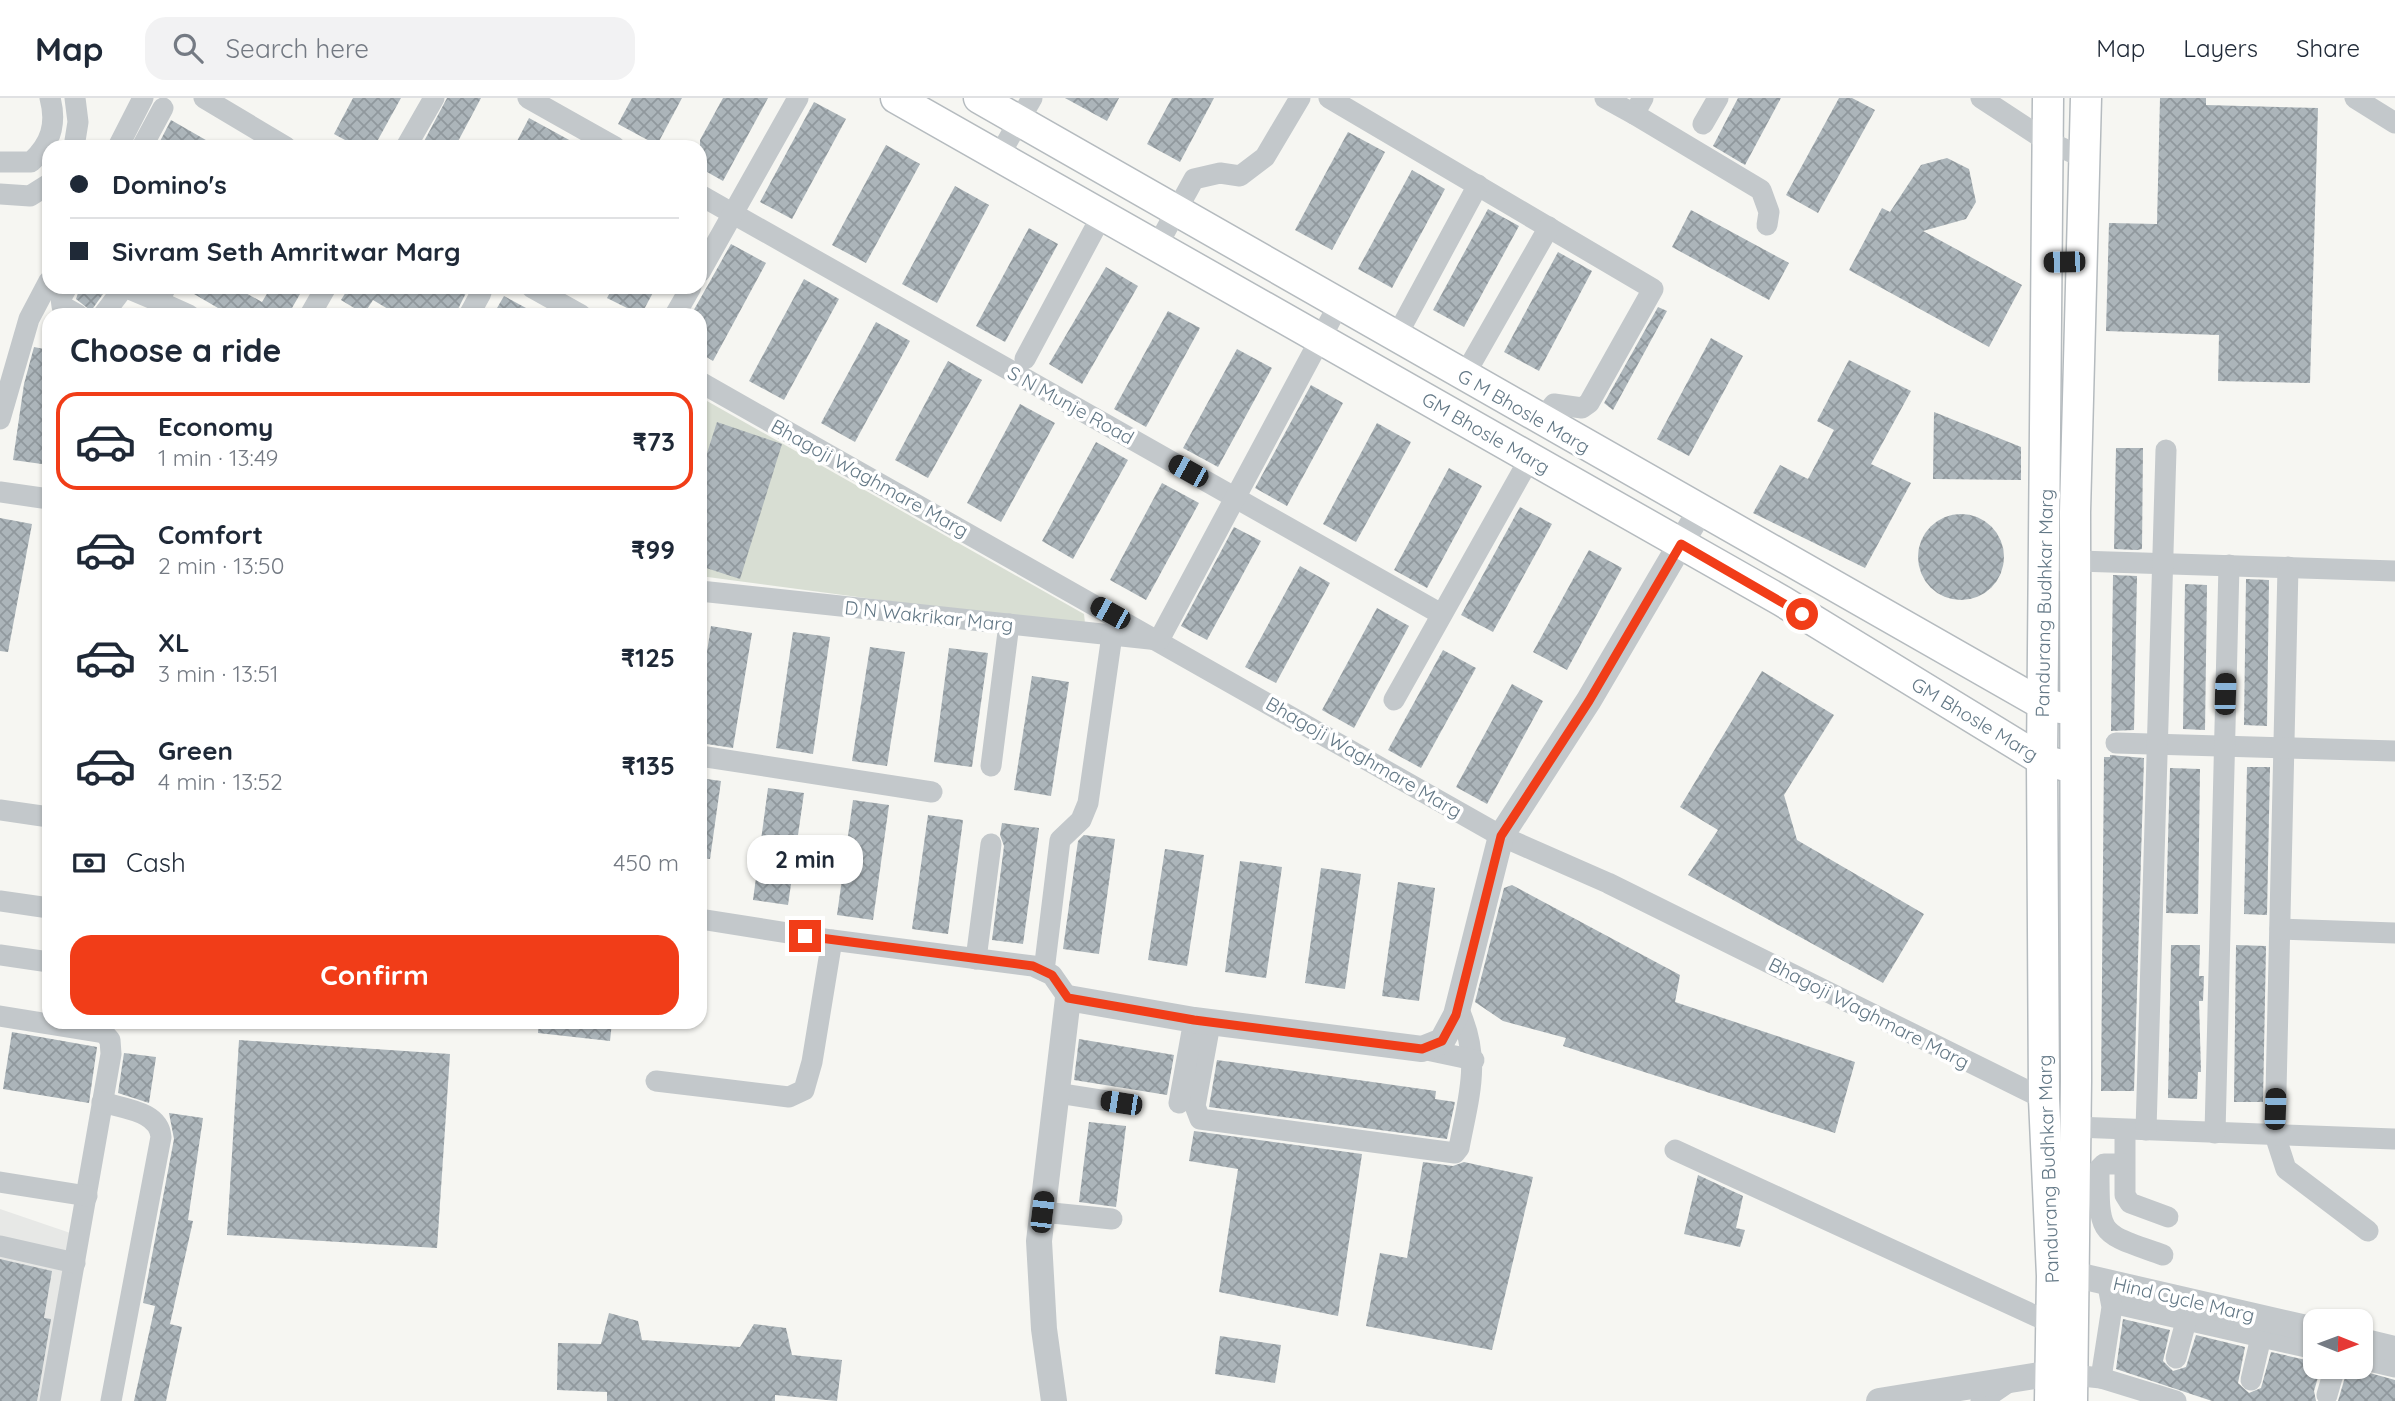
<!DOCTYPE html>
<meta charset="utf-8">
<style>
:root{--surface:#fff;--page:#f2f2f3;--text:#1f2937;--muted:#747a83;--line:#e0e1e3;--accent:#f13d18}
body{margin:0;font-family:Quicksand,sans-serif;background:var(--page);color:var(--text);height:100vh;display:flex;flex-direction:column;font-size:26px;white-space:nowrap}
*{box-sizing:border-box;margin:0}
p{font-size:23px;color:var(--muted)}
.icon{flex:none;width:38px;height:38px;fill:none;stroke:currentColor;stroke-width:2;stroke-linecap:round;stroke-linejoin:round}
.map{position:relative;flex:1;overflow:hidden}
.panel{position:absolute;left:42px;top:210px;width:665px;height:721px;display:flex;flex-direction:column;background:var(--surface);border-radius:21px;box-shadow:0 2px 5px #0004}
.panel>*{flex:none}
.top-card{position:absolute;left:42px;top:42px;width:665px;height:154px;border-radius:21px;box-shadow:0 2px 5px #0004;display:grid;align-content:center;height:154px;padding:0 28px;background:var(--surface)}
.needle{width:46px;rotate:91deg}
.tools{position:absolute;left:2303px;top:1211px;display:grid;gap:14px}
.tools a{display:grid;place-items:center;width:70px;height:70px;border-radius:14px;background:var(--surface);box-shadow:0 2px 5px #0004;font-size:35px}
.end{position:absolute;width:32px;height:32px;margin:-16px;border:9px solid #f13d18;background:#fff;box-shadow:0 0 0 4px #fff}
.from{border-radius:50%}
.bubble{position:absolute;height:49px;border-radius:21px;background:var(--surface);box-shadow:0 2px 5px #0004;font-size:23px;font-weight:700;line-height:49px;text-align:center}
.car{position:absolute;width:21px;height:42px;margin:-21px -10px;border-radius:9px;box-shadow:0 0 5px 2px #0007;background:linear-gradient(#222 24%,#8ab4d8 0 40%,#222 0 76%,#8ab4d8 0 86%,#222 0)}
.top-card b{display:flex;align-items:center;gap:24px;height:66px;font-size:26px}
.top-card b+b{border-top:2px solid var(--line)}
.top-card i{width:18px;height:18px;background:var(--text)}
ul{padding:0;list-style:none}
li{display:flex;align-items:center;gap:21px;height:98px;margin:0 14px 10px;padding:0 14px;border:4px solid transparent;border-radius:21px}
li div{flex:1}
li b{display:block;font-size:26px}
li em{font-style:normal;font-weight:700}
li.on{border-color:var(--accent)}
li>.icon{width:63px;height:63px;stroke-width:1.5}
h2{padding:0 28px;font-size:32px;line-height:84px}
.pay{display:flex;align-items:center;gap:18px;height:77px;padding:0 28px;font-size:26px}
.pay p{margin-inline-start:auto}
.button{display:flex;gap:14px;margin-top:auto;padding:14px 28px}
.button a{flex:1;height:80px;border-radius:21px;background:var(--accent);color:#fff;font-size:28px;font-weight:700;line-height:80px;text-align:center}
header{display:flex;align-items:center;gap:42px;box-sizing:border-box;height:98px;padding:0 35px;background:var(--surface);border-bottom:2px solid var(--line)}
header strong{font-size:33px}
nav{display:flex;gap:38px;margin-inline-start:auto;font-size:24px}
.search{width:490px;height:63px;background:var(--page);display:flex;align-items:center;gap:18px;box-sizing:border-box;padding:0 24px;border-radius:21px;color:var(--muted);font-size:26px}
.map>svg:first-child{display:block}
</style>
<header>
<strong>Map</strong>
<div class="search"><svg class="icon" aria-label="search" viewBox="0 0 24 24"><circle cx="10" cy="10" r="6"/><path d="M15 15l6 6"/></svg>Search here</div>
<nav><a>Map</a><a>Layers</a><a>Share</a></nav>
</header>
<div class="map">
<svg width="2395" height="1303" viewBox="0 0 2395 1303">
<defs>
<pattern id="building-cross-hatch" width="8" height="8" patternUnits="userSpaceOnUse" patternTransform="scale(1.75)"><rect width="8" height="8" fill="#acb5ba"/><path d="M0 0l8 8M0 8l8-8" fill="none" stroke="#90989d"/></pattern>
</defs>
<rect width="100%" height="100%" fill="#f6f6f2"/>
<path fill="#e7e8e6" d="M0 1111 85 1140 59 1303H0Z"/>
<path fill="#d8ded3" d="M700 299 1084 516 1085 525 1076 528 700 478Z"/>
<g fill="url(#building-cross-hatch)">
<path d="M353 0H401L374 49H358L334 36Z"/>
<path d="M447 0H481L455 49H421Z"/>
<path d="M632 0H682L657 47 618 26Z"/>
<path d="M723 0H768L723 83 700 70V42Z"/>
<path d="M1065 0H1119L1107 23Z"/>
<path d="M1172 0H1214L1180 64 1147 46Z"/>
<path d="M1738 0H1781L1745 67 1713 48Z"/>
<path d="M1839 0H1852L1875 12 1818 115 1786 97Z"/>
<path d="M2160 0H2206V7L2318 10 2310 285 2218 283 2219 237 2106 233 2109 125 2157 126Z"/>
<path d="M814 4 846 21 792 121 760 104Z"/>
<path d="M529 20 582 49H514Z"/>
<path d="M171 22 218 49H157Z"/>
<path d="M1348 34 1385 54 1332 152 1295 132Z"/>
<path d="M886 47 920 66 866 165 832 147Z"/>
<path d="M1947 60 1969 71 1976 104 1966 121 1923 133 2022 187 1989 249 1849 172 1882 110 1890 114 1921 67Z"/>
<path d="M1412 72 1445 91 1392 190 1358 171Z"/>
<path d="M955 88 989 107 937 205 902 186Z"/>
<path d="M1488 111 1519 128 1464 229 1433 212Z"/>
<path d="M1691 112 1789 165 1769 202 1672 149Z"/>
<path d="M1029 130 1058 146 1005 244 976 228Z"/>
<path d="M731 146 766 165 713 263 700 255V217H691Z"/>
<path d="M1558 154 1592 173 1539 273 1504 254Z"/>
<path d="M1106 169 1138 188 1082 286 1049 266Z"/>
<path d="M804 181 839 201 784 302 749 283Z"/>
<path d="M80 189H108L91 213 76 201Z"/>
<path d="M182 189H235L262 204 271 189H304L288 217H230Z"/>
<path d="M349 189H469L455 217H398L373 202 364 216 341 202Z"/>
<path d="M613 189H656L641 217 607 200Z"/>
<path d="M504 198 539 217H493Z"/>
<path d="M1658 209 1667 213 1613 312 1604 305Z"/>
<path d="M1168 213 1200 230 1146 329 1114 311Z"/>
<path d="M876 224 910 243 855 344 821 325Z"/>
<path d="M1711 240 1743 258 1689 358 1657 341Z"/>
<path d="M34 249 49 252V367L13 362 24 286Z"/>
<path d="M1237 251 1272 270 1218 369 1183 350Z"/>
<path d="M1849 262 1911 293 1871 366 1911 385 1865 470 1753 415 1780 367 1808 381 1834 332 1817 323Z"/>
<path d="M948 263 982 282 928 380 895 362Z"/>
<path d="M1311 287 1343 305 1287 408 1255 390Z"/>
<path d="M1020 306 1055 325 1001 424 967 405Z"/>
<path d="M1934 314 2021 349V382L1933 381Z"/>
<path d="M717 324 782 346 740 481 700 468V377Z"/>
<path d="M1377 325 1411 344 1356 444 1323 426Z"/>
<path d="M1096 344 1128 362 1073 461 1042 443Z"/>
<path d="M2116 350H2143L2142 451 2137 452 2114 451Z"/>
<path d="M1449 370 1482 388 1427 490 1394 472Z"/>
<path d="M1162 385 1199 405 1146 502 1110 482Z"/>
<path d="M1520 409 1552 426 1493 534 1461 517Z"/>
<circle cx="1961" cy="459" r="43"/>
<path d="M0 420 32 426 8 554 0 553Z"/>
<path d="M1234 429 1261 443 1207 542 1181 528Z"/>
<path d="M1589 452 1622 470 1567 572 1533 554Z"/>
<path d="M1300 468 1330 485 1276 585 1245 569Z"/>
<path d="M2113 477 2137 478 2134 632 2111 633Z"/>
<path d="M2246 481 2269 482 2267 628 2244 627Z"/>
<path d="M2185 486 2207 487 2205 632 2183 631Z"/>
<path d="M1377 510 1409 528 1354 630 1322 612Z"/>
<path d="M711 528 752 535 733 650 700 645V598Z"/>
<path d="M793 534 830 539 813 656 776 650Z"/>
<path d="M870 549 905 554 887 668 852 663Z"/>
<path d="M949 550 988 555 972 669 934 664Z"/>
<path d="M1443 552 1476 570 1421 670 1388 652Z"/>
<path d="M1762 573 1834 617 1784 697 1797 742 1924 816 1883 885 1688 777 1718 732 1680 709Z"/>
<path d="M1032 578 1069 584 1051 698 1014 692Z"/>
<path d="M1512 586 1543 603 1487 706 1456 689Z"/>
<path d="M2110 657 2144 660 2134 993H2101L2104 659H2110Z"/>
<path d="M2247 669H2270L2267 817 2244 816Z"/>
<path d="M2170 670 2200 671 2198 816 2166 815Z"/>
<path d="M700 680 721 683 710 761 700 760Z"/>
<path d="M768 690 804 695 788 807 753 802Z"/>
<path d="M853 702 889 707 873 822 837 817Z"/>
<path d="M928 717 963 722 948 836 912 831Z"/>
<path d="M1002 725 1039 730 1023 846 992 842 1004 748 1000 737Z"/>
<path d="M1084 737 1115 741 1099 856 1063 851 1078 743Z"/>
<path d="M1165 751 1204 757 1187 868 1148 862Z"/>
<path d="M1240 763 1282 769 1266 880 1225 874Z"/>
<path d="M1321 770 1361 776 1345 891 1305 885Z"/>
<path d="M1398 784 1435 790 1419 903 1382 898Z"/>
<path d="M1512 787 1680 877 1675 904 1855 964 1835 1035 1563 948 1566 940 1503 923 1475 904 1504 790Z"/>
<path d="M2171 847H2200L2199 878H2204L2203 903H2199L2201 974H2198L2197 1001 2168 1000Z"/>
<path d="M2236 847 2266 848 2263 1004H2234Z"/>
<path d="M539 924H612L610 943 538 935Z"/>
<path d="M12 934 97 949 89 1005 3 991Z"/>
<path d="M1079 941 1174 957 1167 997 1074 982Z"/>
<path d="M239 942 450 956 437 1150 227 1137Z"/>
<path d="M124 955 156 959 149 1005 118 995Z"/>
<path d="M1217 962 1436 993 1435 1001 1455 1004 1447 1041 1209 1009Z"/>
<path d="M169 1015 203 1020 188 1122 193 1123 170 1226 182 1229 166 1303H134L155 1208 143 1205 174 1041Z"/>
<path d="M1089 1024 1126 1028 1116 1109 1079 1104Z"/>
<path d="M1194 1033 1362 1056 1338 1218 1219 1194 1238 1071 1189 1063Z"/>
<path d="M1423 1064 1453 1068 1464 1064 1533 1079 1492 1252 1366 1228 1380 1155 1407 1160Z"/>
<path d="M1698 1077 1743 1098 1736 1130 1745 1132 1740 1149 1684 1136Z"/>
<path d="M0 1161 52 1173 44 1220 51 1221 37 1303H0Z"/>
<path d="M609 1215 638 1223 642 1242 740 1249 754 1226 786 1230 792 1257 842 1262 837 1303 775 1297V1303H607V1294L557 1292 558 1245 601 1246Z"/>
<path d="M2123 1221 2170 1232 2163 1263 2173 1273 2186 1269 2196 1237 2245 1249 2238 1285 2249 1295 2261 1290 2271 1254 2315 1264V1269H2321L2314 1293 2316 1303H2212L2116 1271Z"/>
<path d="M1220 1238 1281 1247 1275 1285 1215 1276Z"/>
<path d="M2348 1269 2395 1282V1303H2338Z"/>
</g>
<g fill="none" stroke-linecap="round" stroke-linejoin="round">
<defs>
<g id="secondary">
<path d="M896 0 1782 503 2042 662 2074 670"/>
<path d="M979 0 2033 601 2060 610"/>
<path d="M2048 0 2042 663 2044 1001 2052 1178 2050 1303"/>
<path d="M2072 1303 2076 983 2075 414 2086 0"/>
</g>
</defs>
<use href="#secondary" stroke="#b5bbbf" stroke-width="33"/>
<g stroke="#c3c8cb" stroke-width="21">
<path d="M204 0 286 49"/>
<path d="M528 0 615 49"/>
<path d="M1329 0 1653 191 1589 305 1582 310 1554 306 1541 322"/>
<path d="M1605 0 1634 16 1643 0"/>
<path d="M1981 0 2045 42 2084 60"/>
<path d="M2355 0 2395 25"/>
<path d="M1634 16 1761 92 1769 114 1767 127"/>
<path d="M1703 26 1718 0"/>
<path d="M74 49 78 24 75 0"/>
<path d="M118 49 143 0"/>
<path d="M142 49 163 10"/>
<path d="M406 49 434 0"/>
<path d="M999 58 1032 0"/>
<path d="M0 64H31C51 46 57 26 50 0"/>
<path d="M0 96 30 98 49 86"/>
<path d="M700 97 1441 516"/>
<path d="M1157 148 1194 81 1220 75 1240 78 1265 59 1300 0"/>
<path d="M700 174 798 0"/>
<path d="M67 189 61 200 62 208 78 217"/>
<path d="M166 189 158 203 189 217"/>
<path d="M531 189 581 217"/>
<path d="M103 217 122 192 127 190 158 203"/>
<path d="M310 217 326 189"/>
<path d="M469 217 481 195"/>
<path d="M675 217 691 189"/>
<path d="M1396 239 1478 87"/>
<path d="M1025 261 1102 117"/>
<path d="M1464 278 1549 129"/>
<path d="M700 284 1501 738 1608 785 2044 1001"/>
<path d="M0 321 29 221 49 183"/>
<path d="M0 394 49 401"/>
<path d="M2046 462 2395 473"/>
<path d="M2288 469 2275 1037 2286 1071 2368 1133"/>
<path d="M700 493 1159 542 1339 206"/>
<path d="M1394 602 1530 360"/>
<path d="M2116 645 2395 653"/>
<path d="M700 658 932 694"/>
<path d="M991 668 1009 526"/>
<path d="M0 712 49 719"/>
<path d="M0 803 49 810"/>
<path d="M700 821 832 842 1033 868 1052 877 1068 900"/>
<path d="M2280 831 2395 835"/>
<path d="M0 857 49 864"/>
<path d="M976 861 991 746"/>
<path d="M1044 873 1060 742 1081 722 1088 705 1112 537"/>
<path d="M0 918 104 935 110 942 111 956 50 1303"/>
<path d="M1208 937 1195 1008 1200 1021 1455 1055 1459 1050C1469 997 1482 961 1458 910"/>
<path d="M1422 951 1474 962"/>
<path d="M656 983 789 999 804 992 812 964 832 842"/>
<path d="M1057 995 1121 1005"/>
<path d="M102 1004C124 1011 159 1013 161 1039L111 1303"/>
<path d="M1179 1005 1194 922"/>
<path d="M2075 1029 2394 1041"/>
<path d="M2125 1032V1097L2130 1105 2168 1119"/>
<path d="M2146 1032 2166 352"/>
<path d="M2215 1035 2229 467"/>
<path d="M1675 1052 2051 1225"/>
<path d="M2123 1066H2104L2099 1071C2099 1140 2099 1134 2163 1157"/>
<path d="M0 1084 87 1098"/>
<path d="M1042 1114 1112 1121"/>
<path d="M0 1148 75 1165"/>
<path d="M2112 1205 2315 1251"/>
<path d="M2176 1260 2190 1209"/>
<path d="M2361 1261 2395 1269"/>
<path d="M2072 1277 2101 1280 2176 1303"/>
<path d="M2101 1280 2112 1209 2109 1193"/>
<path d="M2251 1282 2264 1226"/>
<path d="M2327 1297 2335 1269"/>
<path d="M1981 1303 2010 1283"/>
</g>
<g stroke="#c3c8cb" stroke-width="26">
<path d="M2054 1177 2072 1176 2315 1232"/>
<path d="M2361 1243 2395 1251"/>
<path d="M1054 1303 1044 1231 1039 1143 1068 900 1194 922 1422 951 1442 943 1456 917 1501 738 1589 602 1700 413"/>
<path d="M1879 1303 2040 1277H2071"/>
</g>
<use href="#secondary" stroke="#fff" stroke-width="30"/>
</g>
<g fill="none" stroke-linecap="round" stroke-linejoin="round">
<path stroke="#f13d18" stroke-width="9" d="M805 838 1033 868 1052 877 1068 900 1194 922 1422 951 1442 943 1456 917 1501 738 1589 603 1681 446 1802 516"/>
</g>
<g text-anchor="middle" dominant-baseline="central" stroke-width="7" stroke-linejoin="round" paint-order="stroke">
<g font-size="19" fill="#637886" stroke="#fff">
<text transform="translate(1071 307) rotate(29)">S N Munje Road</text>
<text transform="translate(1524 313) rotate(30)">G M Bhosle Marg</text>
<text transform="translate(1486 335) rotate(30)">GM Bhosle Marg</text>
<text transform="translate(870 380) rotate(29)">Bhagoji Waghmare Marg</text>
<text transform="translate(2044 505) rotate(-89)">Pandurang Budhkar Marg</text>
<text transform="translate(929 518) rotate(6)">D N Wakrikar Marg</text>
<text transform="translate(1975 621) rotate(31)">GM Bhosle Marg</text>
<text transform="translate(1364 659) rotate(30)">Bhagoji Waghmare Marg</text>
<text transform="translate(1869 915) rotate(27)">Bhagoji Waghmare Marg</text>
<text transform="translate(2048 1071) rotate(-92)">Pandurang Budhkar Marg</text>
<text transform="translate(2184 1201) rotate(13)">Hind Cycle Marg</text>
</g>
</g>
</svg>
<div class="tools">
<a><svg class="needle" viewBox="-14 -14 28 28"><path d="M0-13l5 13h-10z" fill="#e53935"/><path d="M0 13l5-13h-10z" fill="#747a83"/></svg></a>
</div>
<i class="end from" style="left:1802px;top:516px"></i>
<i class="end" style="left:805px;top:838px"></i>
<div class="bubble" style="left:747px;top:737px;width:116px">2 min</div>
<i class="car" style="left:2064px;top:164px;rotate:269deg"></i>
<i class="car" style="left:1188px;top:373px;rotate:299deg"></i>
<i class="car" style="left:1110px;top:515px;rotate:299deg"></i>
<i class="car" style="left:2225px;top:596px;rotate:2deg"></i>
<i class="car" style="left:1121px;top:1005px;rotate:279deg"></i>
<i class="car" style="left:2275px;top:1011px;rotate:2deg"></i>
<i class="car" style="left:1042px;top:1114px;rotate:7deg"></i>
<div class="top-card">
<b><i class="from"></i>Domino's</b>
<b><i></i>Sivram Seth Amritwar Marg</b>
</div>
<section class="panel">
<h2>Choose a ride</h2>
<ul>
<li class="on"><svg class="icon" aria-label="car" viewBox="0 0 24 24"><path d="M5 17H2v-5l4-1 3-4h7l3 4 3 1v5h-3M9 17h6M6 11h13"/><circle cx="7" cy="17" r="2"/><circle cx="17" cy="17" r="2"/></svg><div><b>Economy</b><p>1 min · 13:49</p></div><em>₹73</em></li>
<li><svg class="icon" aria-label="car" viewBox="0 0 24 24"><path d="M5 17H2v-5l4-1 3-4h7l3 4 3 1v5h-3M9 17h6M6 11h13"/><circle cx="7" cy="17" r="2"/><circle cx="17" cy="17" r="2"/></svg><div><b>Comfort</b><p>2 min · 13:50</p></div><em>₹99</em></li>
<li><svg class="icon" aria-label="car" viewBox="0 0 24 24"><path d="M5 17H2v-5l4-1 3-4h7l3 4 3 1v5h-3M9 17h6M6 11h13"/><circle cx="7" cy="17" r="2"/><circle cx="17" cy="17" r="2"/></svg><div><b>XL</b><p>3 min · 13:51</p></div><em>₹125</em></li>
<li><svg class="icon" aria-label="car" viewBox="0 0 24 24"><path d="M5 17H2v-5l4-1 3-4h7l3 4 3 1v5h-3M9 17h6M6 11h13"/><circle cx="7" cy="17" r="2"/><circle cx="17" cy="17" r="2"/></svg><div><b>Green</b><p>4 min · 13:52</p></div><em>₹135</em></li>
</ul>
<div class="pay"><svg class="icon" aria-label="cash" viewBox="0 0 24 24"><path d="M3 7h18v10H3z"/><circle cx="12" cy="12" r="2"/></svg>Cash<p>450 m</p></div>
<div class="button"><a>Confirm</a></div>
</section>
</div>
